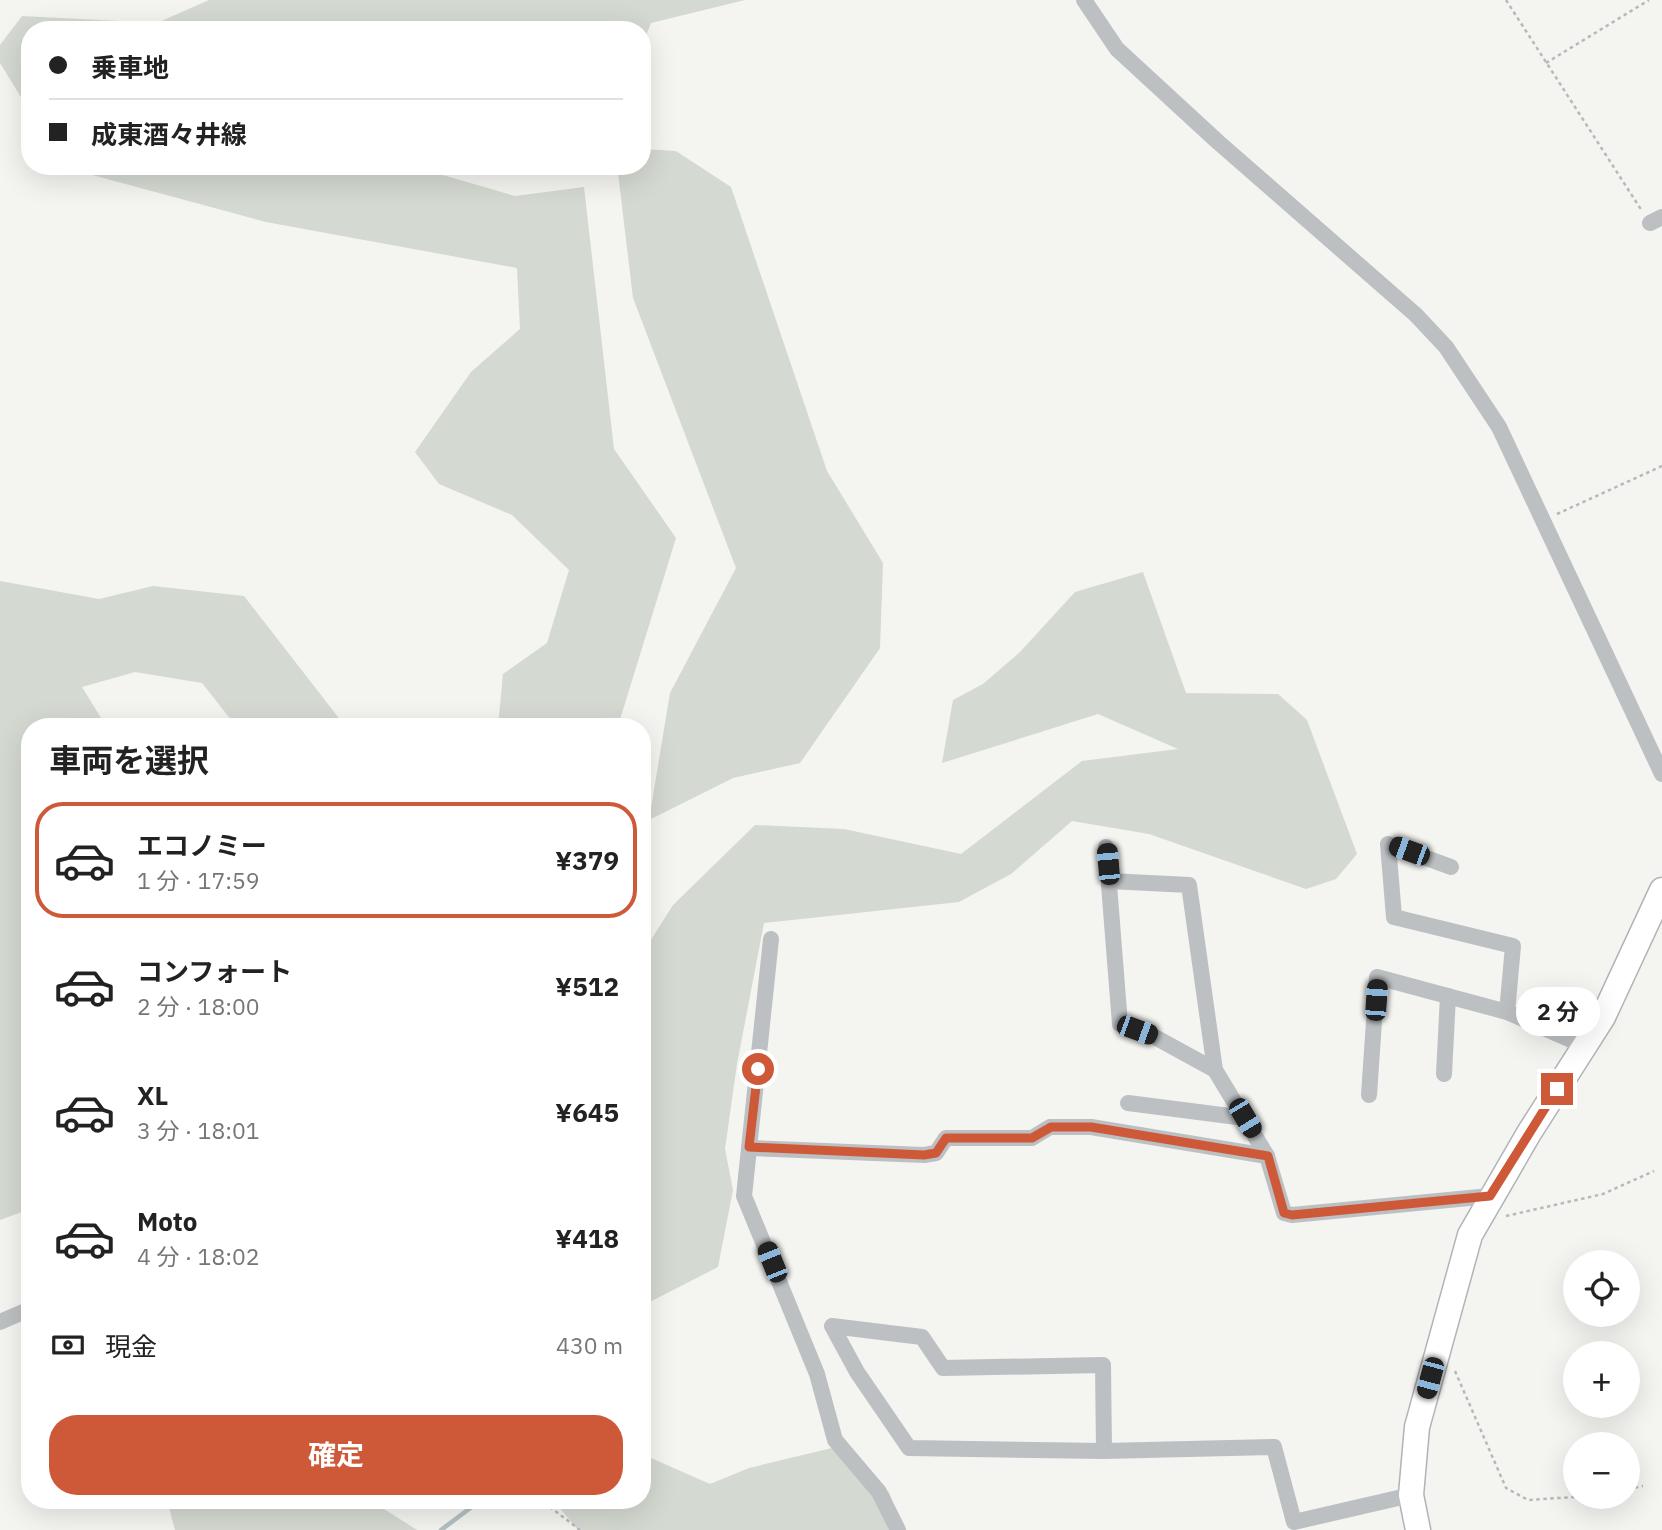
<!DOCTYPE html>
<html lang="ja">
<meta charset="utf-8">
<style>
:root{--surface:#fff;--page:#f2f2f2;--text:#222;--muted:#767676;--line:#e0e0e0;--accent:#ce5938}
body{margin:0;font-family:"IBM Plex Sans","Noto Sans JP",sans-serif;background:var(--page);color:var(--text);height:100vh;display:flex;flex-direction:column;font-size:26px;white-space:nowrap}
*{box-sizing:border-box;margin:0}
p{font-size:23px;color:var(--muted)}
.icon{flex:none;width:38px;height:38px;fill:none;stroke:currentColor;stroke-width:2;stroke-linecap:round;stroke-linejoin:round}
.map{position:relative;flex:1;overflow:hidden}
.details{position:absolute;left:21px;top:718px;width:630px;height:791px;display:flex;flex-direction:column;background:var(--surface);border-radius:28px;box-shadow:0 7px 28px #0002}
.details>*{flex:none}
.top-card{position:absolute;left:21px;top:21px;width:630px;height:154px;border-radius:28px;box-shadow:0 7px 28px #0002;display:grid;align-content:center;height:154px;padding:0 28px;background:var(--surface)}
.fabs{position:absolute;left:1563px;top:1250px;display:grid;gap:14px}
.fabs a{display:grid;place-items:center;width:77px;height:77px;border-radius:50%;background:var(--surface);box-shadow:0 7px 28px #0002;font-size:35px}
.end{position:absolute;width:32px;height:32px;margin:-16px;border:9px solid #ce5938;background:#fff;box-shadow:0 0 0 4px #fff}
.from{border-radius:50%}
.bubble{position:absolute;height:49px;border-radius:24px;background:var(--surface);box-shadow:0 7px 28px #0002;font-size:23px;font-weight:700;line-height:49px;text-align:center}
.car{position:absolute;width:21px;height:42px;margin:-21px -10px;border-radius:9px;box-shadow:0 0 5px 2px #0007;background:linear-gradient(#222 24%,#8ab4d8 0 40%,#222 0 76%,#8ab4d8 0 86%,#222 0)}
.top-card b{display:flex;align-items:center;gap:24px;height:66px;font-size:26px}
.top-card b+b{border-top:2px solid var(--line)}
.top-card i{width:18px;height:18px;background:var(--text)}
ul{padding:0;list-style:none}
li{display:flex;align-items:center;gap:21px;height:116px;margin:0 14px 10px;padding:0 14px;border:4px solid transparent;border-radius:28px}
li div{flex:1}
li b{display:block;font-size:26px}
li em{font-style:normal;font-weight:700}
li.active{border-color:var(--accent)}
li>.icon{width:63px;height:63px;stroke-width:1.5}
h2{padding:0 28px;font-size:32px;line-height:84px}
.pay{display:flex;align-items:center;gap:18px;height:77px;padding:0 28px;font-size:26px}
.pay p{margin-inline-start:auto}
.primary-button{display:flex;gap:14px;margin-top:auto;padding:14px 28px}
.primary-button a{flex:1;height:80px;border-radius:28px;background:var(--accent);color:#fff;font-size:28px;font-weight:700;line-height:80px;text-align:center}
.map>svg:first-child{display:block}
</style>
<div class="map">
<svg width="1662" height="1530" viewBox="0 0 1662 1530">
<rect width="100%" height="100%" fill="#f4f4f1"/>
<g fill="#d4d9d1">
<path d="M209 0H745L651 23 642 45V30H30V112L0 63V45L22 16 157 23Z"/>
<path d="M642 149 676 151 731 187 827 471 883 563 880 648 800 763 733 778 649 820 670 693 736 568 633 298 618 173 624 166H642Z"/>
<path d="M79 166H412L515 196 584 187 614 449 676 538 618 726H498L503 674 547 643 569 570 512 515 439 484 415 452 471 372 520 329 517 268 266 222 85 173Z"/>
<path d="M1143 572 1186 693 1278 694 1307 720 1357 854 1336 879 1306 889 1149 834 1072 821 1011 874 959 902 764 923 737 1064 725 1149 733 1190 718 1267 642 1306V954L673 905 755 825 844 829 961 854 1082 761 1178 749 1098 714 942 763 953 700 983 684 1020 652 1075 592Z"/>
<path d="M0 581 99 599 153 586 244 596 345 726H236L202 683 135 672 82 687 106 726H30V1209L0 1220Z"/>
<path d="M832 1448 889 1492 902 1530H578L553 1500H642V1454L710 1484 749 1468Z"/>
<path d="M167 1500H370L417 1530H175Z"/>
</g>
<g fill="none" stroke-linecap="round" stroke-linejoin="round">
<path stroke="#b5c0c3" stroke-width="4.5" d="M441 1530 481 1500"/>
<defs>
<path id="primary" d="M1418 1530 1411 1495 1417 1427 1470 1235 1529 1133 1603 1017 1662 890"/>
</defs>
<use href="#primary" stroke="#b0b4b7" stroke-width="27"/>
<g stroke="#b6b9bb" stroke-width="2.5" stroke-dasharray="3.5 3.5" stroke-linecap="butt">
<path d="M1506 0 1642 211"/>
<path d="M1546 63 1649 0"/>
<path d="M1557 514 1662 466"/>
<path d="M1506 1216 1603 1194 1654 1171"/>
<path d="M1455 1371 1506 1488 1528 1500 1590 1496"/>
<path d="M1628 1489 1643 1486"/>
<path d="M548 1500 550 1507 580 1530"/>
</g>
<g stroke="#bcc0c3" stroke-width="16">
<path d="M1084 0 1117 49 1218 142 1416 315 1446 347 1499 427 1662 774"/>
<path d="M1650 223 1662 217"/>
<path d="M1106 847 1120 1024 1153 1036 1215 1070 1267 1156 1284 1213 1292 1215 1490 1196"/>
<path d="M1451 867 1388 844 1394 917 1513 946 1507 1012"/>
<path d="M1109 881 1189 885 1215 1070"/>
<path d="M771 939 744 1196 817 1374 835 1440 879 1492 898 1530"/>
<path d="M1444 1074 1448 996"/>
<path d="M1369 1095 1377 977 1507 1012 1585 1046"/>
<path d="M1128 1103 1245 1118"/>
<path d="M749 1148 924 1155 936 1153 946 1138H1032L1050 1127H1091L1267 1156"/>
<path d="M0 1322 30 1309"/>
<path d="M832 1326 922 1337 943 1368 1103 1365 1104 1451 909 1448 857 1372Z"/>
<path d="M1104 1451 1274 1447 1294 1522 1411 1495"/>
</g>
<use href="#primary" stroke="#fff" stroke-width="24"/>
</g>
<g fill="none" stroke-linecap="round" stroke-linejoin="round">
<path stroke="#ce5938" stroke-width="9" d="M758 1069 749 1147 924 1155 936 1153 946 1138H1032L1051 1127H1091L1268 1156 1284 1213 1292 1215 1490 1196 1557 1089"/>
</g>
</svg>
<div class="fabs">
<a><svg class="icon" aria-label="locate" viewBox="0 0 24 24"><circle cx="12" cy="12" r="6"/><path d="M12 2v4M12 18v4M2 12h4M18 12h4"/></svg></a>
<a>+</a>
<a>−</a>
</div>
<i class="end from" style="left:758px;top:1069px"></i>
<i class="end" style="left:1557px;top:1089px"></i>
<div class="bubble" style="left:1516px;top:987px;width:84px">2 分</div>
<i class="car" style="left:1409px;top:851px;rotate:290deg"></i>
<i class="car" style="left:1108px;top:864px;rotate:355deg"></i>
<i class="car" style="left:1376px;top:1000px;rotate:4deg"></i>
<i class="car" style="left:1137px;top:1030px;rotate:110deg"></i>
<i class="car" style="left:1245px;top:1118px;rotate:149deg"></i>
<i class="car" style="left:772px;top:1262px;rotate:338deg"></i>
<i class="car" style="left:1430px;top:1378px;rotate:195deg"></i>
<div class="top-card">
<b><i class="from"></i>乗車地</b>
<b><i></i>成東酒々井線</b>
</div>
<section class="details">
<h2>車両を選択</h2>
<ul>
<li class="active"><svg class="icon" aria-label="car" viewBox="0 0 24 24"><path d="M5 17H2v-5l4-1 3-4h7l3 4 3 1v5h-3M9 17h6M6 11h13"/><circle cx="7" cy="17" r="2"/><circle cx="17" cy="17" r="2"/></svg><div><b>エコノミー</b><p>1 分 · 17:59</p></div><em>¥379</em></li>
<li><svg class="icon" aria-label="car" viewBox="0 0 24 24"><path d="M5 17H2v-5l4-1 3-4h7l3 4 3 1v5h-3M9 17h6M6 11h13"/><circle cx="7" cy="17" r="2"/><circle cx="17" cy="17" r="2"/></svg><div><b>コンフォート</b><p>2 分 · 18:00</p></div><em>¥512</em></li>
<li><svg class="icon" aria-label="car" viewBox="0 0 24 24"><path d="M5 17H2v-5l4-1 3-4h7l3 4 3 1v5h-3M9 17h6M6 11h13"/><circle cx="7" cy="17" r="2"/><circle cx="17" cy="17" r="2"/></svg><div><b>XL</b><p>3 分 · 18:01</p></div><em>¥645</em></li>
<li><svg class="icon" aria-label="car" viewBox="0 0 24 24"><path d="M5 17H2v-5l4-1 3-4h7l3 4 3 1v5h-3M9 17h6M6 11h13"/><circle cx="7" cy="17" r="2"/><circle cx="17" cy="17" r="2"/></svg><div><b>Moto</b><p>4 分 · 18:02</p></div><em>¥418</em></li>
</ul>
<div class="pay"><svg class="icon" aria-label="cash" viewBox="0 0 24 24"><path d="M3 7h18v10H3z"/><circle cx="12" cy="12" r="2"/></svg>現金<p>430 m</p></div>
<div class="primary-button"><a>確定</a></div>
</section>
</div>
